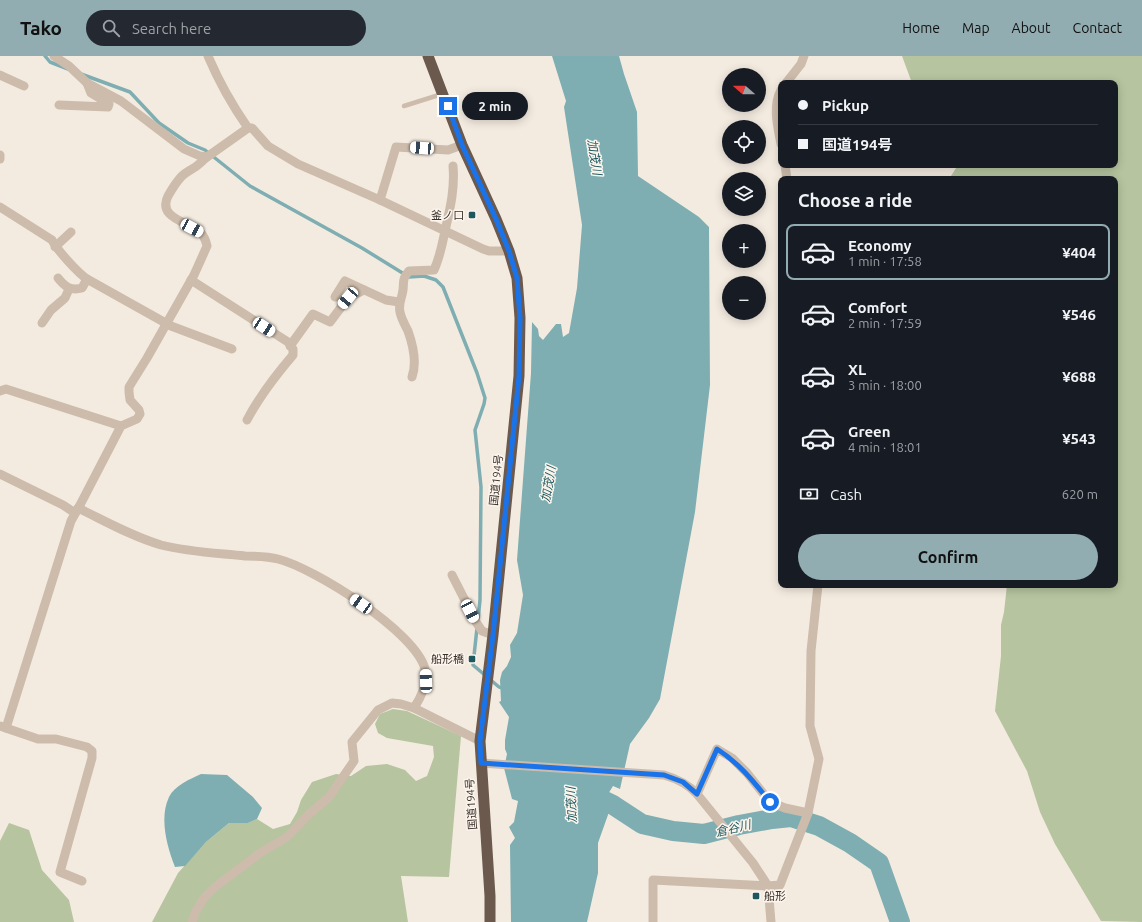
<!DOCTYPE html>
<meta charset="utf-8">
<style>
:root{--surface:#171b24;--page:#242831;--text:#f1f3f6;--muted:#9ea1a6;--line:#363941;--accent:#92adb2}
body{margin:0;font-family:Ubuntu,"Noto Sans JP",sans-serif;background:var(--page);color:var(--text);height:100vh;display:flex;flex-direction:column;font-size:15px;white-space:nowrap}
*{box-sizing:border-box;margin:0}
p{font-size:13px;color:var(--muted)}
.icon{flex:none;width:22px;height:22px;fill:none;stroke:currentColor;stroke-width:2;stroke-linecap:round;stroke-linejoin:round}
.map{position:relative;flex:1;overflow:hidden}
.sheet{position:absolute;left:778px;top:120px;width:340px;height:412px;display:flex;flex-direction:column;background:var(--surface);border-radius:8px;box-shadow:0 2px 10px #0003}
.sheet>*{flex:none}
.guide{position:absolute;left:778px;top:24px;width:340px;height:88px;border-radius:8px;box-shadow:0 2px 10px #0003;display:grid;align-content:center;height:88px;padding:0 20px;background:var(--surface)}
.needle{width:26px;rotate:290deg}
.buttons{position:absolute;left:722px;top:12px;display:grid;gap:8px}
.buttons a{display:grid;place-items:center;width:44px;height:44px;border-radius:50%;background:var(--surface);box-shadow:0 2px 10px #0003;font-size:20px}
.end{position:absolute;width:18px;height:18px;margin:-9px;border:5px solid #1a73e8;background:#fff;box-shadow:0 0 0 2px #fff}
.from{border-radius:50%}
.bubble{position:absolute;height:28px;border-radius:14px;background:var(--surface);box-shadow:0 2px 10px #0003;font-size:13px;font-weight:700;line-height:28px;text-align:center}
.car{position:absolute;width:12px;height:24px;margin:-12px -6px;border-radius:5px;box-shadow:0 0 3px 1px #0007;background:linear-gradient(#fff 24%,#345 0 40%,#fff 0 76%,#345 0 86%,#fff 0)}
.guide b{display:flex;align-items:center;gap:14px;height:38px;font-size:15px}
.guide b+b{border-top:1px solid var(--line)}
.guide i{width:10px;height:10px;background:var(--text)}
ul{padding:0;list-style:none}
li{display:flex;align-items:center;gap:12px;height:56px;margin:0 8px 6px;padding:0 12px;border:2px solid transparent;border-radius:8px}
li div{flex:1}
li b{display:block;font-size:15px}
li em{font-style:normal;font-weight:700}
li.active{border-color:var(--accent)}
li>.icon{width:36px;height:36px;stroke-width:1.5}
h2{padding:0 20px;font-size:18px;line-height:48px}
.pay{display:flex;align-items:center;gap:10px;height:44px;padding:0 20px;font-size:15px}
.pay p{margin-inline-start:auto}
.primary-button{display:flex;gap:8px;margin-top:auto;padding:8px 20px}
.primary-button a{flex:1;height:46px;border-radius:24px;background:var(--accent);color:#111;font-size:16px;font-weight:700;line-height:46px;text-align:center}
header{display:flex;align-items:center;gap:24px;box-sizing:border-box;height:56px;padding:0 20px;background:var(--accent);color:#111}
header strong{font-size:19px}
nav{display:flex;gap:22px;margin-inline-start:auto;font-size:14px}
.search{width:280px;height:36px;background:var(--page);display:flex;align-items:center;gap:10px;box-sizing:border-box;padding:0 14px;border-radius:22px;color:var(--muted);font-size:15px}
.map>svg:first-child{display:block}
</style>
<header>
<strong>Tako</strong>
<div class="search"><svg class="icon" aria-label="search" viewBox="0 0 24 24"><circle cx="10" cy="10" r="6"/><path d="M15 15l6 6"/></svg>Search here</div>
<nav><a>Home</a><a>Map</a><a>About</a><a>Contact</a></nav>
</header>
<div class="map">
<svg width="1142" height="866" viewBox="0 0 1142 866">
<rect width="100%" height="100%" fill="#f4ebe0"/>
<g fill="#b6c49f">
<path d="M902 0H1142V866L1101 865 1055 788 1040 756 1027 715 995 655 1001 600V569L1004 556 1007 529H1115V123H949L958 109H1115V27H912Z"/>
<path d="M393 653 407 655 461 680 449 821 401 820 408 866H152L178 817 206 786 229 767H248L257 763 273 773 290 768 297 756 301 744 312 726 336 718 351 720 366 710 387 708 405 714 416 725 427 720 434 701 433 690 387 682 378 677 375 668 380 658Z"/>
<path d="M9 767 29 774 42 814 69 844 74 866H0V785Z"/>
</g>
<g fill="#7eaeb2">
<path d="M552 0H619L624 18 637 56 638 120 699 161 709 171 710 329 695 456 660 643 649 662 630 688 620 733 613 730 602 748 609 756 598 787V817L587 866H511L510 789 515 782 509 771 514 766 518 745 512 743 504 712 507 698 505 693V684L509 661 499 646 501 645 500 624 502 616 507 610 511 601 510 589 517 577 523 539 517 504 531 317 532 266 538 273 539 280 543 284 556 268H561L563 281 569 277 577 232 582 169 564 51 566 45Z"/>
<path d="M201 718 227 719 253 741 262 752 257 763 248 767H229L206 786 185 810 175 811C167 791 159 762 169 741 174 730 190 723 201 718Z"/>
</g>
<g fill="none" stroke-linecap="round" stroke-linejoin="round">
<g stroke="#7eaeb2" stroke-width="3.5">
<path d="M45 0 50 6 68 13"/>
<path d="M81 18 130 36 159 67 188 87 205 94 250 130 362 192 409 221 424 220 436 224 443 231 477 317 485 342 484 348 475 374 481 431 480 544 478 564"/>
<path d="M477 572 473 609 499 631 504 633"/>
</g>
<path stroke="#7eaeb2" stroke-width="20" d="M580 733 613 749 642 768 673 775 704 778 739 769 772 763 791 761 819 770 850 787 879 807 900 866"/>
<path stroke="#cdbcab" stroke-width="4.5" d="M404 50 442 38"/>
<g stroke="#cdbcab" stroke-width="9">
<path d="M54 0 69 10 87 27 121 45 184 93 200 100 207 101 248 72H252L268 90 298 108 380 144 483 193 489 195H509"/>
<path d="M208 0C219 26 232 49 248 72"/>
<path d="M0 19 24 30"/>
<path d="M786 27 801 8 804 0"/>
<path d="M781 34C772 51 778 71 781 88"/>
<path d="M59 49 108 51 109 48 91 37 87 27"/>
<path d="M0 99V103"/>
<path d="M785 109 787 123"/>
<path d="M380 144 396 91 448 94 462 89"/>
<path d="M0 151 52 184C57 194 78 217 87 223L171 270 232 293"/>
<path d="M55 191 71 176"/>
<path d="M58 222C65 231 71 235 82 232L87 223"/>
<path d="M191 224 288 286 293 293V299C276 319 259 341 247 364"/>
<path d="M335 241 345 225 386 244 399 246"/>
<path d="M42 267 51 254 65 242 69 233"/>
<path d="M290 290 313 258 330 266 348 242 364 234"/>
<path d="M412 321C417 307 413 289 408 275 405 269 401 262 400 256 398 248 402 242 403 234 404 225 402 223 409 215L434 214C440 201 442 189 445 175 450 153 455 133 453 110"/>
<path d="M0 335 6 333 121 370"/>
<path d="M0 418 63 449 75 457"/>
<path d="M78 452C105 465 133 481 161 489 189 496 217 497 245 500 256 500 268 500 278 503 314 512 416 576 425 613 429 626 421 641 414 652"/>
<path d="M452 519 476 566 482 575 493 579"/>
<path d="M0 670 38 683H56L87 691 92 695V702L60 816 82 825"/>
<path d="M6 672 71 465 80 449 121 370 137 363 140 358 139 354 130 344 129 336V331L147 302 194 219 207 190C206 185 204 180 200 176 188 166 157 162 168 140 172 133 176 126 182 120 185 117 189 115 192 113 198 110 202 105 207 101"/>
<path d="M481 707 664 719C678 723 688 728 697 738L753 807 768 830 780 829 808 757 819 703 810 670 811 595 818 529"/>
<path d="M697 738 717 693 732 702 747 717 770 746 785 752 808 757"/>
<path d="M192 866 196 855 204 842 215 831 260 797 287 781 308 759 329 741 354 705 352 686 378 654 392 647 401 648 414 652 480 685"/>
<path d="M653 866V824L768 830 771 866"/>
</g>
<path stroke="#6c594e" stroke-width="11" d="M428 0 462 89 496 163 509 195 517 222 520 262 519 320 493 579 480 685 490 840V866"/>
</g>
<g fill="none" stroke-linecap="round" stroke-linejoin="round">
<path stroke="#1a73e8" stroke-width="5" d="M448 50 462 89 496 163 509 195 517 222 520 262 519 320 493 579 480 685 481 707 664 719 683 726 697 738 717 693C739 707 754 726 770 746"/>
</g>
<g fill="#1e575e" stroke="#fbf5ed" stroke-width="1.5">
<rect x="468" y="155" width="8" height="8" rx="2"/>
<rect x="468" y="599" width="8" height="8" rx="2"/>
<rect x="752" y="836" width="8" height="8" rx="2"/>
</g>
<g text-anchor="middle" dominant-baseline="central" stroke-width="3" stroke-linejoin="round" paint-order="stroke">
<g font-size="11" fill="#3a302a" stroke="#fbf5ed" text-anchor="end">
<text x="464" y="159">釜ノ口</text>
<text x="464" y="603">船形橋</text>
<text x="764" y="840" text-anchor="start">船形</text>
</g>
<g font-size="11" fill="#3a302a" stroke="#fbf5ed">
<text transform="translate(496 424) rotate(-84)">国道194号</text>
<text transform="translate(471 748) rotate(-94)">国道194号</text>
</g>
<g font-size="12" font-style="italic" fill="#1e575e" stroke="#fbf5ed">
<text transform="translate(595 101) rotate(81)">加茂川</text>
<text transform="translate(548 428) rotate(-80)">加茂川</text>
<text transform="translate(571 749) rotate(-92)">加茂川</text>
<text transform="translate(733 772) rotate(-13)">倉谷川</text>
</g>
</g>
</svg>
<div class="buttons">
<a><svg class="needle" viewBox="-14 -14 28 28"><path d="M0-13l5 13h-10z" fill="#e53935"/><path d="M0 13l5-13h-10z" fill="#9ea1a6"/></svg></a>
<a><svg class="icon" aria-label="locate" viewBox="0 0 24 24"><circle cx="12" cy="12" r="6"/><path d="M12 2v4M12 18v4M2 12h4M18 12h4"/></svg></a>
<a><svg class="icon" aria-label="layers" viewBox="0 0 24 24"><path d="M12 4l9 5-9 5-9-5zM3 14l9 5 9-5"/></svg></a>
<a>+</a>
<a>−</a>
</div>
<i class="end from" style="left:770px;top:746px"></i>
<i class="end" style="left:448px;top:50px"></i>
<div class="bubble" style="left:462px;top:36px;width:66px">2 min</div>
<i class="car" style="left:422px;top:92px;rotate:274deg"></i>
<i class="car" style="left:192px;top:172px;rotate:118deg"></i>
<i class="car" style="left:348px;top:242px;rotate:220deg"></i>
<i class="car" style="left:264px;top:271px;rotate:123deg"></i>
<i class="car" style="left:361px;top:548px;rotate:304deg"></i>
<i class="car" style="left:470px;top:555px;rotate:153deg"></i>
<i class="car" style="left:426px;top:625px;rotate:358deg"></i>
<div class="guide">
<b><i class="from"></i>Pickup</b>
<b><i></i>国道194号</b>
</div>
<section class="sheet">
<h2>Choose a ride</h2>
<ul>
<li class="active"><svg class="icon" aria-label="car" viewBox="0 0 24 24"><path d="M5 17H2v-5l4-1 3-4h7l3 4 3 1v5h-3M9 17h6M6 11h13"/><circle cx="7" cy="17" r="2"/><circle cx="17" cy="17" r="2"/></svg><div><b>Economy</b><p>1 min · 17:58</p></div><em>¥404</em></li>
<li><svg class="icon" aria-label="car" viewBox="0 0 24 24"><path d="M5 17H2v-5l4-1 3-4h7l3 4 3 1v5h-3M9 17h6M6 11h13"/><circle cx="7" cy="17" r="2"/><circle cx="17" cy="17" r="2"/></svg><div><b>Comfort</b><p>2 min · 17:59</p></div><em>¥546</em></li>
<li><svg class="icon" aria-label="car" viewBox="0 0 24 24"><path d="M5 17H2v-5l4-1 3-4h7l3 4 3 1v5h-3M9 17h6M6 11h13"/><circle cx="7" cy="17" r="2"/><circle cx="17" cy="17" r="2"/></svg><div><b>XL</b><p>3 min · 18:00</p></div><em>¥688</em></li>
<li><svg class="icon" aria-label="car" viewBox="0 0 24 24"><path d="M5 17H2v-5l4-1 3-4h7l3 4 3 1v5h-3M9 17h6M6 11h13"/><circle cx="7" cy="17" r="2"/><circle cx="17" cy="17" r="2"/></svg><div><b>Green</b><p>4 min · 18:01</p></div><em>¥543</em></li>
</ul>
<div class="pay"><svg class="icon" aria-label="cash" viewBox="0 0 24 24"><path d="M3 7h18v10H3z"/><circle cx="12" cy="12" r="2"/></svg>Cash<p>620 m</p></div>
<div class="primary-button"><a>Confirm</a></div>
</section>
</div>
